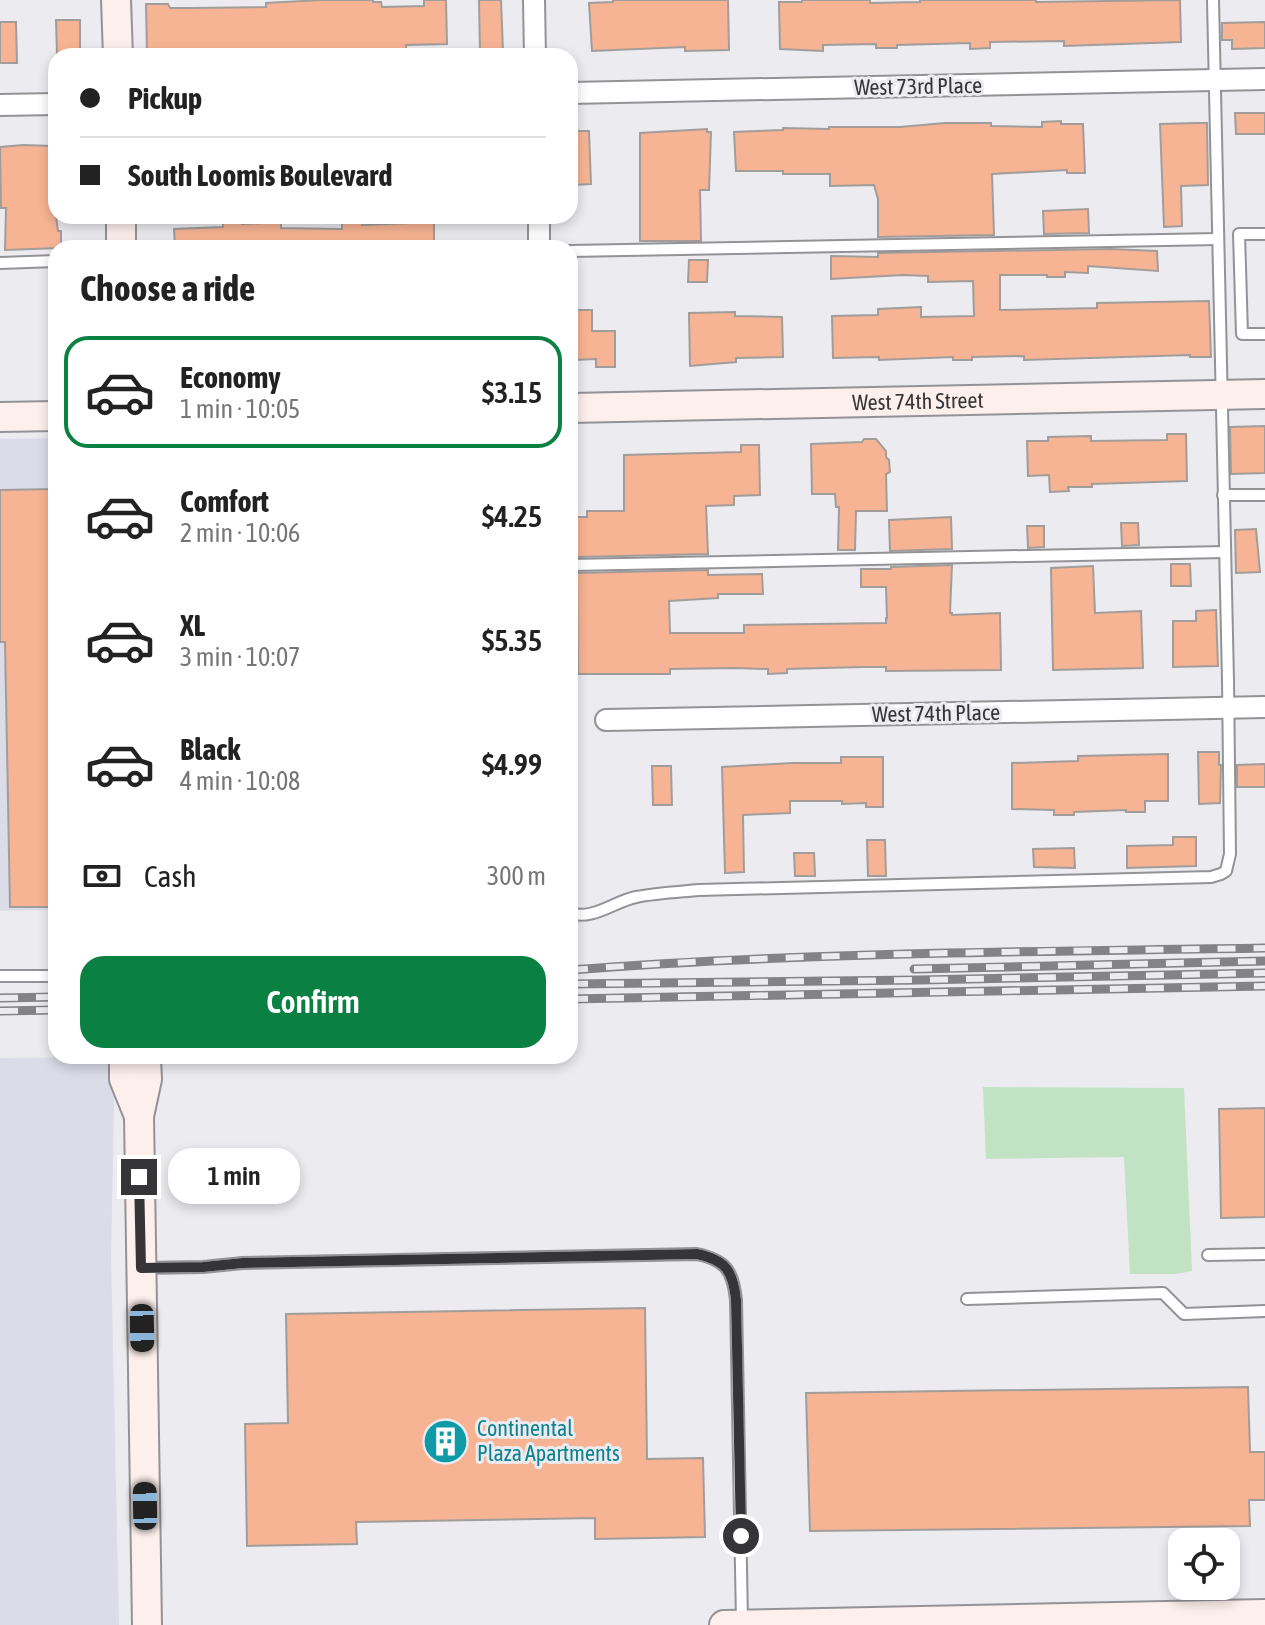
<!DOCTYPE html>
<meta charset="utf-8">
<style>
:root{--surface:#fff;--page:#f6f6f6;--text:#222;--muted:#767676;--line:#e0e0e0;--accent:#0b8043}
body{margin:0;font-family:"Asap Condensed",sans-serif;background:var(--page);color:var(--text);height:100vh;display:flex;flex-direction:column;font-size:30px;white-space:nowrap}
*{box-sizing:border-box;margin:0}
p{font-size:26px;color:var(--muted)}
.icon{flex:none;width:44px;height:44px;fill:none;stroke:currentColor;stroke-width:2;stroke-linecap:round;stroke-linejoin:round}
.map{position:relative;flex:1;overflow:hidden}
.details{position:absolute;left:48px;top:240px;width:530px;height:824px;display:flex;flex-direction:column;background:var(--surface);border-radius:24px;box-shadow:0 4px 12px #0003}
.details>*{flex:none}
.banner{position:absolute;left:48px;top:48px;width:530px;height:176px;border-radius:24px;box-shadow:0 4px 12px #0003;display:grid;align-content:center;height:176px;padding:0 32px;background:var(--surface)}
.tools{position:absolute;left:1168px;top:1528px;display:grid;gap:16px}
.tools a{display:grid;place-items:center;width:72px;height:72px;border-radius:16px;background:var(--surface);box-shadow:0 4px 12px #0003;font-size:40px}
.end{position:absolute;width:36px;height:36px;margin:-18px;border:10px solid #353537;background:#fff;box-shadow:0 0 0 4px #fff}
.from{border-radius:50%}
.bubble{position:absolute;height:56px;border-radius:24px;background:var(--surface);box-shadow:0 4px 12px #0003;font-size:26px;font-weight:600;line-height:56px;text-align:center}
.car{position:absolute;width:24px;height:48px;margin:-24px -12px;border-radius:10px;box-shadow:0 0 6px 2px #0007;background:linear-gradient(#222 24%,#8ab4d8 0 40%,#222 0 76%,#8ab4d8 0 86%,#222 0)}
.banner b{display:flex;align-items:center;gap:28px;height:76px;font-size:30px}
.banner b+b{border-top:2px solid var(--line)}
.banner i{width:20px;height:20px;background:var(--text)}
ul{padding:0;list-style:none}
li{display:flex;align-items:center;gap:24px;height:112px;margin:0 16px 12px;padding:0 16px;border:4px solid transparent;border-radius:24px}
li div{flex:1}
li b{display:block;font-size:30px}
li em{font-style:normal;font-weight:600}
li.current{border-color:var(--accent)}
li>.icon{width:72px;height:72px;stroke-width:1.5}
h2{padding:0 32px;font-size:36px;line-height:96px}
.pay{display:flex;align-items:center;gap:20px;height:88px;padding:0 32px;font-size:30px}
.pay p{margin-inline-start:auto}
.cta{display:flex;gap:16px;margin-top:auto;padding:16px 32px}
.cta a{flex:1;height:92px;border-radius:24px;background:var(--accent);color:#fff;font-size:32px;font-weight:600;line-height:92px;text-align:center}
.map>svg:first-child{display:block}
</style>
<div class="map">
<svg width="1265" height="1625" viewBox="0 0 1265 1625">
<rect width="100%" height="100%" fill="#ebebf0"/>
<g fill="#dbdce8">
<path d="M56 438V910L0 911V439Z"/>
<path d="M115 1057 111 1256 119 1625H0V1058Z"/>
</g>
<path fill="#c1e3c3" d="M983 1087 1184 1088 1192 1271 1176 1274H1130L1124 1157 986 1159Z"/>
<g fill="#f7b494" stroke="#a29d9a" stroke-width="2">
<path d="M321 0H373V2H381L382 7 424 6V0H446L447 44 406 45V56H291V53L239 52V55L147 56 146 4H168L170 8H192L266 7V3Z"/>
<path d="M479 0H501L503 51 480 52Z"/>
<path d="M613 0H728L729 50 685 51V47L592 51 589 3 613 2Z"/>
<path d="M802 0H870V3L920 2V0H1036V2L1180 0 1181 42 1064 46V41L990 42V48L970 49V43L897 45V48H876V44L823 45V51L780 49 779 2H802Z"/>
<path d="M56 20H80V55H57Z"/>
<path d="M0 22H16L17 63H0Z"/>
<path d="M1265 22V48L1232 49V40H1222V23Z"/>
<path d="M1235 113H1265V134H1236Z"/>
<path d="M1061 121V124H1083L1085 173H1067V170L992 174 994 235 878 237V199L874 185 830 186V174H783V171H736L734 132 783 130V128L829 129V127H900L945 123H991V126L1042 127V122Z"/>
<path d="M1196 123H1207L1208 185 1181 186 1182 226 1164 227 1160 124Z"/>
<path d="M707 129V132H711L709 190H700L701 241H640V133Z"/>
<path d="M570 131H589L591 184 572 185Z"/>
<path d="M23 145 52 146V151H56V216L58 231H61V248L5 250 6 208H1L0 147Z"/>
<path d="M1088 209 1089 233 1044 234 1043 211Z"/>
<path d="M223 219H242V224L281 222V228L342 229V223L362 222V225L434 222V245H414V244L369 246 368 244 296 248V245L260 247V244L216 245V248H175L174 229 223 227Z"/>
<path d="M1111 249 1157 251 1158 271 1088 266V273L1065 272V277H1047V275H1000V310L1097 308V303L1209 301 1211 357H1190V355L1024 360V356L972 357V360H953V357L879 360V357L833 358 832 316 878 315V309L921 307V317L974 316 973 281 928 282V276L903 275 831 279V256L878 257V253Z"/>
<path d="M689 260H708L707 282H688Z"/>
<path d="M574 310H592V331H615V367H596V359L575 360Z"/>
<path d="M735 312V316L782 317 783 357 736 358V362L690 366 689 313Z"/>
<path d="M1265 426V473L1231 474 1230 427Z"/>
<path d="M1167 434H1186L1187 481 1092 484V487H1068L1069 491 1050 492 1049 475 1028 476 1027 441H1048V437L1091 436V441L1167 440Z"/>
<path d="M864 439H876L886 451V457L889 460 890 472 886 474 887 511H856L855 550H838L839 507H836L835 494H812L811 444 862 442Z"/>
<path d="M741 445H759L760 495 734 496V505L706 506 708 554 577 557V517H587V511H624V455L741 452Z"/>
<path d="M56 489V907H10L5 642H0V490Z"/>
<path d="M951 517 952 549 890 551 889 520Z"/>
<path d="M1121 523H1138L1139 545 1122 546Z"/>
<path d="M1027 526H1044V547L1028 548Z"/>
<path d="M1256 529 1260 572 1236 573 1235 530Z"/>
<path d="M1171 564H1190L1191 586H1171Z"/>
<path d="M952 565 950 613H952V615L1000 613 1001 670 886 671V667H863L787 669V673L768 674V669L735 668 670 669V674H578L577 573 708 570V575L762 574 763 594H718V598L669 601 670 633H744V625L886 623V618H887L886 587H861V569H891V567Z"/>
<path d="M1093 566 1095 613 1141 611 1143 668 1053 670 1051 568Z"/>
<path d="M1216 610 1218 666 1173 667V621H1196V611Z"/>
<path d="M1198 752H1219V765H1221L1220 803 1199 804Z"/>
<path d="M1168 754V801H1145V812H1126V810L1074 812V815H1054V810L1012 809V763L1078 761V756Z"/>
<path d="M841 757H883V807H866V803L842 804V801H790V813L743 815 744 872 725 873 722 767 792 763H841Z"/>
<path d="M1265 764V787H1237V765Z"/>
<path d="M652 766H671L672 805H653Z"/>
<path d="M1173 837H1196V866L1127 868V846L1173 845Z"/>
<path d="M867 840H885L886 876H868Z"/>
<path d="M1074 848 1075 868 1034 867 1033 849Z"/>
<path d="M794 853H814L815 876H795Z"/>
<path d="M1265 1108V1217L1221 1218 1219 1109Z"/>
<path d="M645 1308 647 1459 703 1458 705 1537 595 1539V1518L356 1522 357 1544 247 1546 245 1424 288 1423 286 1314Z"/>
<path d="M1248 1387 1250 1452H1265V1500H1249L1250 1526 810 1531 806 1393Z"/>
</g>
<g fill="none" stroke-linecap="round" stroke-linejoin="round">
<defs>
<g id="lane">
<path d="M1265 234H1239L1242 334H1265"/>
<path d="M570 251 1218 239"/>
<path d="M0 263 56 261"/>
<path d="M1223 495H1265"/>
<path d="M570 565 1225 552"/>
<path d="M570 913C592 921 615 901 636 897 657 893 678 892 699 890L1211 877 1221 874 1226 871 1230 854 1228 680 1213 0"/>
<path d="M0 976H56"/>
<path d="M1208 1255 1265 1254"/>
<path d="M143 1268 203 1267 243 1263 697 1254C726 1260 733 1271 736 1300L742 1621"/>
<path d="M967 1299 1163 1293 1184 1314 1265 1311"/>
</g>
<g id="street">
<path d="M534 0 535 56"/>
<path d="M570 93 1265 79"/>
<path d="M0 105 56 104"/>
<path d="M539 216V248"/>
<path d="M606 720 1265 707"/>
</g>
<g id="secondary">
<path d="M116 0 118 56"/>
<path d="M121 216V248"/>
<path id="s1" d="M570 408 1265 394"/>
<path d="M0 417 56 416"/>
<path d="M124 1059V1079L139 1116"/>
<path d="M146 1059 147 1079 139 1116 147 1625"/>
<path d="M724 1625 1265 1614"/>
</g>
</defs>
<use href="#lane" stroke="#939397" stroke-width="14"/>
<use href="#street" stroke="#939397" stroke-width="24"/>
<use href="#secondary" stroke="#939397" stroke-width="32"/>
<use href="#lane" stroke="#fff" stroke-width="10"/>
<use href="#street" stroke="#fff" stroke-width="20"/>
<use href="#secondary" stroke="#fcefec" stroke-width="28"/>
<defs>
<g id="rail">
<path d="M914 969 1265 961"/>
<path d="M570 970C801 952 1033 952 1265 948"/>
<path d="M570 984 920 980 1265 973"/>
<path d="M0 998 56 997"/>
<path d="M570 999 1265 986"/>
<path d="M0 1011 56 1010"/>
</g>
</defs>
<use href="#rail" stroke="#838386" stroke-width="9"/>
<use href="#rail" stroke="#ebebf0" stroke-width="6" stroke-dasharray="18" stroke-linecap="butt"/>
</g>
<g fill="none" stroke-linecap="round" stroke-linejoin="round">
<path stroke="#353537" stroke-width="10" d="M139 1177 141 1268 203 1267 243 1263 697 1254C726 1260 733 1271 736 1300L741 1536"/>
</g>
<defs>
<symbol id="building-disc" viewBox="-11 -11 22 22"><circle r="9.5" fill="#0f9aa8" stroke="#ebebf0"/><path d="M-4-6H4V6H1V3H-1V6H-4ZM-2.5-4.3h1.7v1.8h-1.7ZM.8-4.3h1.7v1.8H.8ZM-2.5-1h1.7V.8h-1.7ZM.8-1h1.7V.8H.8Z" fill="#fff"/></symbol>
</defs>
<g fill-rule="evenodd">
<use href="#building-disc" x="420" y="1416" width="51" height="51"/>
</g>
<g text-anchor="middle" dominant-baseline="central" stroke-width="6" stroke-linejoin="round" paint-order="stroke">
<g font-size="22" fill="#353537" stroke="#ebebf0">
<text transform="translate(918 86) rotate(-1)">West 73rd Place</text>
<text stroke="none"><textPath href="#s1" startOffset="348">West 74th Street</textPath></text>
<text transform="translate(936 713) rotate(-1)">West 74th Place</text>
</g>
<g font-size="22" fill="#0d838f" stroke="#ebebf0" text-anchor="start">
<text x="477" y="1428">Continental<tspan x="477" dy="25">Plaza Apartments</tspan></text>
</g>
</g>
</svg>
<div class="tools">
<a><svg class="icon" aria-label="locate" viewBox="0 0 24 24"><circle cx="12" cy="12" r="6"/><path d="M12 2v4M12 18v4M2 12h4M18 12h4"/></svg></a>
</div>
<i class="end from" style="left:741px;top:1536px"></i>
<i class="end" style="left:139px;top:1177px"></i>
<div class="bubble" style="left:168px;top:1148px;width:132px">1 min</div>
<i class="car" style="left:142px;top:1328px;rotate:179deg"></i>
<i class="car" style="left:145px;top:1506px;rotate:359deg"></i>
<div class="banner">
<b><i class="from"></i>Pickup</b>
<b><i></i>South Loomis Boulevard</b>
</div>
<section class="details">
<h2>Choose a ride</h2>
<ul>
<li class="current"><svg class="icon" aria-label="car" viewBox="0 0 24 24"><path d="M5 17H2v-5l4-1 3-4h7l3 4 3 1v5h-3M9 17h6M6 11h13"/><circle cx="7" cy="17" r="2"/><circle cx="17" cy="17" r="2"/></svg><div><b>Economy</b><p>1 min · 10:05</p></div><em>$3.15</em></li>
<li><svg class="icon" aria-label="car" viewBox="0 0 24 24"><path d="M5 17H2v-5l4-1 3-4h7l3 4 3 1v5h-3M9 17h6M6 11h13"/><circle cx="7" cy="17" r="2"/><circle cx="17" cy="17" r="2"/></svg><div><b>Comfort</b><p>2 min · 10:06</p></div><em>$4.25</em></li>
<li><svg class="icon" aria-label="car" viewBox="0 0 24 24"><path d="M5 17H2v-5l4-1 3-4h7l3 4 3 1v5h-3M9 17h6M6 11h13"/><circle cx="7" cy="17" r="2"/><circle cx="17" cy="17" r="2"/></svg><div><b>XL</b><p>3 min · 10:07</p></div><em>$5.35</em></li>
<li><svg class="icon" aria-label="car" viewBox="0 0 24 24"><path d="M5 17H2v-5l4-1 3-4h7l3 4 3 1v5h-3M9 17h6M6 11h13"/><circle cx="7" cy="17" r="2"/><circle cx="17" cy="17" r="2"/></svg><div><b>Black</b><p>4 min · 10:08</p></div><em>$4.99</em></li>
</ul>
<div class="pay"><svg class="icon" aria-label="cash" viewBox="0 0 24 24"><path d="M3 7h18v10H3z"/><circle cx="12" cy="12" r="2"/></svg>Cash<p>300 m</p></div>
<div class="cta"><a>Confirm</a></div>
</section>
</div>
